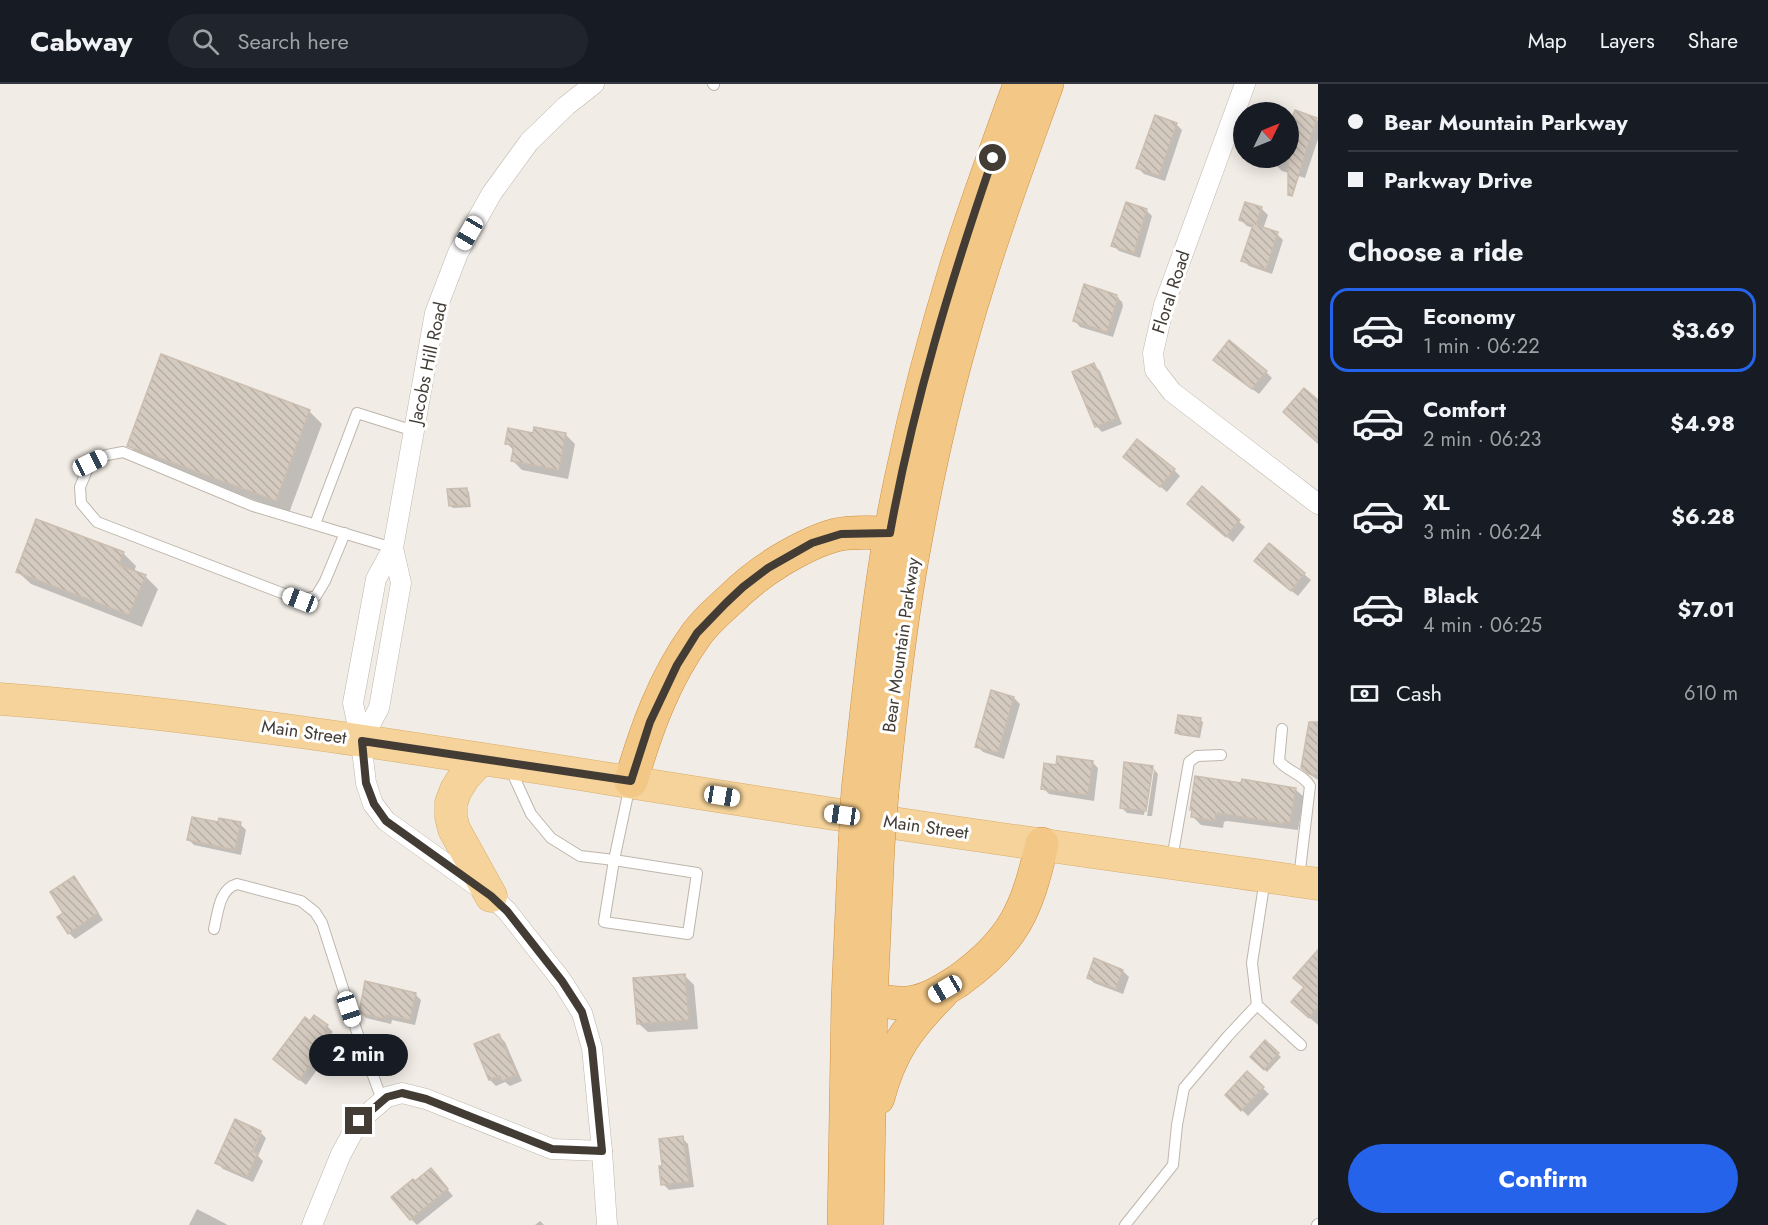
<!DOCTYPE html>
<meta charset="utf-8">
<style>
:root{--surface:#171b24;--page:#20242c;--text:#f1f3f6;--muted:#9ea1a6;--line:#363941;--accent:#2563eb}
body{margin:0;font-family:Jost,sans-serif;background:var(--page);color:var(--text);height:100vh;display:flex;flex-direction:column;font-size:22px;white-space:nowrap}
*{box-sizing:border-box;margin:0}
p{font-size:20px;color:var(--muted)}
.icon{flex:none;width:33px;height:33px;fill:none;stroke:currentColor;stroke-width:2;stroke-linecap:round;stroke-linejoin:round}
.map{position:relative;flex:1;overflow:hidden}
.side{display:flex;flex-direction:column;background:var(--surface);width:450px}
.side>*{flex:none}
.hud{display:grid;align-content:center;height:132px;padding:0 30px;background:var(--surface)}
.needle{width:39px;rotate:47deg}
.controls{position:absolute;left:1233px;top:18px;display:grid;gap:12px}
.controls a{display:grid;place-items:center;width:66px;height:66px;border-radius:50%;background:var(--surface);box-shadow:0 3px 15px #0003;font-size:30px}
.end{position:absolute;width:27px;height:27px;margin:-14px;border:8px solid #433c35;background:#fff;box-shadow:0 0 0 3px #fff}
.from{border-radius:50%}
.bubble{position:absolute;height:42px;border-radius:21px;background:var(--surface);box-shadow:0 3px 15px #0003;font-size:20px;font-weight:700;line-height:42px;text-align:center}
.car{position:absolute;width:18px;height:36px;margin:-18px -9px;border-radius:8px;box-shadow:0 0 4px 2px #0007;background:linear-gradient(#fff 24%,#345 0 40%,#fff 0 76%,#345 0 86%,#fff 0)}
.hud b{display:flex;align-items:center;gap:21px;height:57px;font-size:22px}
.hud b+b{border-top:2px solid var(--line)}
.hud i{width:15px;height:15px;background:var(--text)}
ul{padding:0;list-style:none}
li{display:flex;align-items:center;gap:18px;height:84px;margin:0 12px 9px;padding:0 18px;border:3px solid transparent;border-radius:18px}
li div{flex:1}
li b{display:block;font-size:22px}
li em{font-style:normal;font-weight:700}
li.active{border-color:var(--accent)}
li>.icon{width:54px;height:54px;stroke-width:1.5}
h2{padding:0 30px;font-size:27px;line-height:72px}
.pay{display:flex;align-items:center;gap:15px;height:66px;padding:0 30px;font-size:22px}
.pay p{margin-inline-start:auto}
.cta{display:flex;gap:12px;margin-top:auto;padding:12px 30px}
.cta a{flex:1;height:69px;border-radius:36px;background:var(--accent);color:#fff;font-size:24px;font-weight:700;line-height:69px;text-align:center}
header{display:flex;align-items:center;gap:36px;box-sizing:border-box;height:84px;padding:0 30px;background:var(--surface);border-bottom:2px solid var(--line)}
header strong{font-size:28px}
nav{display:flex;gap:33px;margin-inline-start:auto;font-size:21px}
.search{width:420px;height:54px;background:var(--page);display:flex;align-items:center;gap:15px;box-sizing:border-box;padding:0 21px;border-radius:33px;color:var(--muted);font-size:22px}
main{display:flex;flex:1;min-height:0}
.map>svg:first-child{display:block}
</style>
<header>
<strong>Cabway</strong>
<div class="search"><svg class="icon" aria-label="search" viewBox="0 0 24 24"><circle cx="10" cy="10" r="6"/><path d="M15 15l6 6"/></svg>Search here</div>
<nav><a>Map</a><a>Layers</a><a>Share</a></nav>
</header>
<main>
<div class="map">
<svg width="1318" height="1141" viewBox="0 0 1318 1141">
<defs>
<pattern id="building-back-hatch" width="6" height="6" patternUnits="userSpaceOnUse" patternTransform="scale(1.5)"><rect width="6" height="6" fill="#d4cabf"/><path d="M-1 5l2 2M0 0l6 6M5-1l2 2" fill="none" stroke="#b7aea5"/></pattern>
</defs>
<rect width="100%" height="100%" fill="#f1ece5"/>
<g fill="#0003">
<path d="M1316 35 1318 37V55L1305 94 1282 87 1276 81 1278 74H1288Z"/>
<path d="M1176 40 1182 46 1165 97 1144 90 1138 84Z"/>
<path d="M1246 120 1262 125 1268 131 1263 145 1277 150 1283 156 1272 190 1249 182 1243 176 1254 144 1247 142 1241 136Z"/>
<path d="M1146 126 1152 132 1140 174 1119 167 1113 161Z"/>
<path d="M1116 212 1122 218 1123 222 1113 253 1080 243 1074 236Z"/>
<path d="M1094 281 1100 287 1122 340 1102 348 1096 342Z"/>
<path d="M1221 282 1266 288 1272 294 1259 310Z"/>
<path d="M309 327 322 340 289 429 141 374 129 361Z"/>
<path d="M534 350H565L575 360 568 395 522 386 513 377 514 367 507 359Z"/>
<path d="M1131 379 1174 386 1180 392 1167 408Z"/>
<path d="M466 405 469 408 471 423 453 424 451 422Z"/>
<path d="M1202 405 1245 443 1233 458 1195 426Z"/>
<path d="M1269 461 1311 496 1298 512 1262 483Z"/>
<path d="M123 469 136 482 134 488 145 492 158 505 142 543 31 500 18 488Z"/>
<path d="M992 608 1014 614 1020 620 1004 675 983 668 977 662Z"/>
<path d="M1200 636 1203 638 1200 654 1179 651 1177 648Z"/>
<path d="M1308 657 1318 658V696L1309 690Z"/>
<path d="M1092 678 1098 684 1094 717 1049 710 1043 704 1057 683Z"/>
<path d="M1152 683 1158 690 1152 732H1147L1154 686H1151L1144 731 1127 729 1121 723Z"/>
<path d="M1295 705 1304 713 1298 746 1227 737 1224 738 1223 744 1201 741 1193 733V727L1191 725Z"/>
<path d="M219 740H240L246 746 241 771 194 761 188 755Z"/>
<path d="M73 794 79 800 103 836 75 855 69 849 65 829Z"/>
<path d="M1318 869V941L1302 927 1306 904 1296 894Z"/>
<path d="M1123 887 1129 893 1123 910 1094 899 1088 893Z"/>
<path d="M685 892 694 901 698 945 648 948 638 939Z"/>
<path d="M415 910 421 916 415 941 392 936 391 940 366 934 360 928Z"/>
<path d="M310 939 327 942 333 948 330 951 333 954 332 956 333 957 313 983 317 986 306 1001 281 981Z"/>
<path d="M499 952 505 958 522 997 510 1002 505 998 496 1002 490 996 476 961Z"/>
<path d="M1265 958 1281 973 1267 988 1252 973Z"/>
<path d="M1247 989 1269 1010 1248 1032 1227 1011Z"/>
<path d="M261 1049 266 1054 258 1072 263 1077 253 1098 223 1085 217 1078 247 1073 250 1074Z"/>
<path d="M682 1054 688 1060 694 1103 669 1106 663 1100 664 1083Z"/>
<path d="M436 1092 453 1112 417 1141 411 1135 415 1099Z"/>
<path d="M197 1125 226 1140 227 1141H189Z"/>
<path d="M540 1137 544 1141H535Z"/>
</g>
<g fill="url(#building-back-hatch)" stroke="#cbbeb0" stroke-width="1.5">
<path d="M1295 26 1317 34 1292 112 1288 111V46Z"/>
<path d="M1155 31 1177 39 1159 92 1136 84Z"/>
<path d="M1126 118 1147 125 1134 169 1111 162Z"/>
<path d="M1245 118 1262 123 1256 141 1278 148 1266 185 1241 177 1253 141 1239 136Z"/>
<path d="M1084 200 1117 211 1116 214H1118L1107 248 1073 237Z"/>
<path d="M1229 256 1267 287 1252 305 1213 276Z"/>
<path d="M161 270 310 326 276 417 127 362Z"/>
<path d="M1094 279 1117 334 1095 343 1072 288Z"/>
<path d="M1304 304 1318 316V359L1283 328Z"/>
<path d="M534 343 566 349 559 386 511 377 514 361 505 360 508 344 533 349Z"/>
<path d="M1137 355 1175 385 1160 403 1123 373Z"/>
<path d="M1202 402 1240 436 1226 453 1187 420Z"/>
<path d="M467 404 469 421 449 422 447 405Z"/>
<path d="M36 435 124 468 119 481 146 491 129 531 16 488Z"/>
<path d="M1269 459 1305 489 1291 507 1254 477Z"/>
<path d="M991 606 1014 613 998 669 975 663Z"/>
<path d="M1178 631 1201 634 1198 652 1175 649Z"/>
<path d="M1309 638H1318V691L1309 690 1301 684Z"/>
<path d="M1057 672 1093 677 1088 711 1041 705 1044 679 1056 681Z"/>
<path d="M1124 678 1153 682 1146 727 1120 724Z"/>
<path d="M1195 692 1241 699 1242 695 1296 704 1290 739 1284 738V740L1218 729 1216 730 1215 737 1191 733 1192 726H1190Z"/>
<path d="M192 733 218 738 219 734 241 738 235 766 187 756Z"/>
<path d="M74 792 98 829 68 850 57 833 63 829 50 808Z"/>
<path d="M1318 866V923L1309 934 1291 918 1304 903 1293 894Z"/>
<path d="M1094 874 1123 886 1116 905 1087 894Z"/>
<path d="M685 890 689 936 637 940 633 894Z"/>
<path d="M365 897 416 909 410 936 386 931 385 935 359 929Z"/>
<path d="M314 931 328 941 325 944 328 947 326 949 328 950 308 976 312 979 299 996 273 975 305 933 310 937Z"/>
<path d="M499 950 517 991 502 997 500 992 489 996 474 960Z"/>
<path d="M1265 956 1279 969 1264 986 1250 973Z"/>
<path d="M1247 987 1264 1003 1241 1027 1225 1011Z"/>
<path d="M235 1035 261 1047 252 1067 258 1069 247 1093 215 1079Z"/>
<path d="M683 1052 689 1098 661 1101 659 1082H662L659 1055Z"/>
<path d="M431 1084 448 1105 410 1136 391 1113 413 1095 415 1097Z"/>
</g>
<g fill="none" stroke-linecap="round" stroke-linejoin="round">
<defs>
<g id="service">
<path d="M713 0 714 1"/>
<path d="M315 440 357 329 414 347"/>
<path d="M345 449 325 497 316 512 300 516 97 438 81 419 80 403 90 379 107 371 123 368 253 422 393 464"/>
<path d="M1282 645 1279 677C1288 688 1303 690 1310 702L1299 794"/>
<path d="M510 684 531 730 551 754 580 772 614 776 630 701"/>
<path d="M1172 775 1189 678 1197 672 1221 671"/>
<path d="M614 776 697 789 688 850 604 838Z"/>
<path d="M1265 795 1252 879 1257 921 1301 961"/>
<path d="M214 845C218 829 219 805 237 800L301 817 315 828 322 839 356 945 382 1016"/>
<path d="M1125 1141 1173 1081 1177 1041 1184 1004 1228 952 1257 921"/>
<path d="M1317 1141 1318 1140"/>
</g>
<g id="minor">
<path d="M594 0 566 22 529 58 492 109 458 169 435 229 393 464 376 495 353 619 361 657 366 699 373 720 386 737 491 812 507 827 562 897 582 929 592 964 602 1067"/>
<path d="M1245 0 1164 221 1153 269 1155 286 1172 308 1318 420"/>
<path d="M361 657 379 624 401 499 393 464"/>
<path d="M312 1141 341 1070 359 1037 387 1013 402 1009 426 1015 552 1065 602 1067 607 1141"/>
</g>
<g id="primary">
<path d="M0 615C276 636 548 687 821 728 987 754 1152 776 1318 800"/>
<path d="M481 675 464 693 456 706 451 719V733L454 745 491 812"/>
</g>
<g id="trunk">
<path d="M631 697C646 646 664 595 696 551 705 538 719 526 731 515 746 500 763 487 781 476 798 466 816 456 836 451 853 447 872 449 890 449"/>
<path d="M858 706C870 602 879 497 901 395 916 323 935 251 957 180 976 120 998 60 1020 0"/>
<path d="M882 709C891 623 900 537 916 453 932 365 953 278 980 193 1000 128 1024 64 1047 0"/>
<path d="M871 916C883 917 896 920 908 919 927 917 942 907 958 897 1014 857 1027 826 1042 760"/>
<path d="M878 1014C890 967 909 942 942 909"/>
<path d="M844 1141 848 915 855 759"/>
<path d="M867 1141 871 916 878 762"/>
</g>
</defs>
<use href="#service" stroke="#beb6ac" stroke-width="12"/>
<use href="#minor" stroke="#beb6ac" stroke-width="21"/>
<use href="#primary" stroke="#d8ae6c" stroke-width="33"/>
<use href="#trunk" stroke="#cf8f41" stroke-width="34"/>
<use href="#service" stroke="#fff" stroke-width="10"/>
<use href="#minor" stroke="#fff" stroke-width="20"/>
<use href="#primary" stroke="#f5d39a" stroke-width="32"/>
<use href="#trunk" stroke="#f3c785" stroke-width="33"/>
<defs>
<g id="trunk-bridge">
<path d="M855 759 858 706"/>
<path d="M878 762 882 709"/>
</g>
</defs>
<use href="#trunk-bridge" stroke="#cf8f41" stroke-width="34" stroke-linecap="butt"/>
<use href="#trunk-bridge" stroke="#f3c785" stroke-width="33"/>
</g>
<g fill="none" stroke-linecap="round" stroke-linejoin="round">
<path stroke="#433c35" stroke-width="8" d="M359 1037 387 1013 402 1009 426 1015 552 1065 602 1067 592 964 582 928 562 897 507 827 491 812 386 737 374 720 366 699 362 657 631 697 650 638 677 581 697 549 726 519 743 503 768 484 812 459 841 450 890 449C913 321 951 196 993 74"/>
</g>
<g text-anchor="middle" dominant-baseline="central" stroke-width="6" stroke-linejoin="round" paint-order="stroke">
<g font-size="18" fill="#433c35" stroke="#fff">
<text transform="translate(1171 208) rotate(-72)">Floral Road</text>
<text transform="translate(428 279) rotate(-78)">Jacobs Hill Road</text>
<text transform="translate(901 561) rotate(-82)">Bear Mountain Parkway</text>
<text transform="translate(304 648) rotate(8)">Main Street</text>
<text transform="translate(926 743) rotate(8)">Main Street</text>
</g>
</g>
</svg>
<div class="controls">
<a><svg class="needle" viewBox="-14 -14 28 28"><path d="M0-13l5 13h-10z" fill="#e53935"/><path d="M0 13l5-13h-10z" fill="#9ea1a6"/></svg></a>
</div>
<i class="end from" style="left:993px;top:74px"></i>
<i class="end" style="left:359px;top:1037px"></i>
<div class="bubble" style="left:309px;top:950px;width:99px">2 min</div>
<i class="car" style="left:469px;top:149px;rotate:210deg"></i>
<i class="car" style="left:90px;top:379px;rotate:64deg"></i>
<i class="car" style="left:300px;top:516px;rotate:291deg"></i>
<i class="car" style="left:722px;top:712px;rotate:99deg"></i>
<i class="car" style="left:842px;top:731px;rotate:278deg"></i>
<i class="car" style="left:945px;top:905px;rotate:240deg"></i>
<i class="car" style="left:349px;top:925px;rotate:162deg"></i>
</div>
<section class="side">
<div class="hud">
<b><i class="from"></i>Bear Mountain Parkway</b>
<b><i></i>Parkway Drive</b>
</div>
<h2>Choose a ride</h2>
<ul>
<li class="active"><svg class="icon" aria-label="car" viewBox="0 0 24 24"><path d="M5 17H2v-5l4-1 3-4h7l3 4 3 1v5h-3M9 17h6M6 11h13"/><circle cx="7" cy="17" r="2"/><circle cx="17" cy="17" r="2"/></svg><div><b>Economy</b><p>1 min · 06:22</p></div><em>$3.69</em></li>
<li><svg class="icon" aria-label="car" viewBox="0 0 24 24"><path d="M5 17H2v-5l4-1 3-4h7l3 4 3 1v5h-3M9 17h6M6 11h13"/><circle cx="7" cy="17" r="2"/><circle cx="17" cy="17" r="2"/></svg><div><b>Comfort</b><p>2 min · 06:23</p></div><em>$4.98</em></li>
<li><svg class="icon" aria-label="car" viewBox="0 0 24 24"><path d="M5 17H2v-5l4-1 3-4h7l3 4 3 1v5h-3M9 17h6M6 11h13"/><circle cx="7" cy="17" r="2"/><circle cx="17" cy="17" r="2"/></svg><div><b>XL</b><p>3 min · 06:24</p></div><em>$6.28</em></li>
<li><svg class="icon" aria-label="car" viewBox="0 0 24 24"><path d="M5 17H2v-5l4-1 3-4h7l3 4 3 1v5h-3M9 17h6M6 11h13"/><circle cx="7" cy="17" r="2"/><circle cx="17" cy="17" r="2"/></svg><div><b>Black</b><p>4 min · 06:25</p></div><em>$7.01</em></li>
</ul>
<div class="pay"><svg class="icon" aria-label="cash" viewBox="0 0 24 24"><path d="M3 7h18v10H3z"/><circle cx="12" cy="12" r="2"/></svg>Cash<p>610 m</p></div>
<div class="cta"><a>Confirm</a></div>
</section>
</main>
